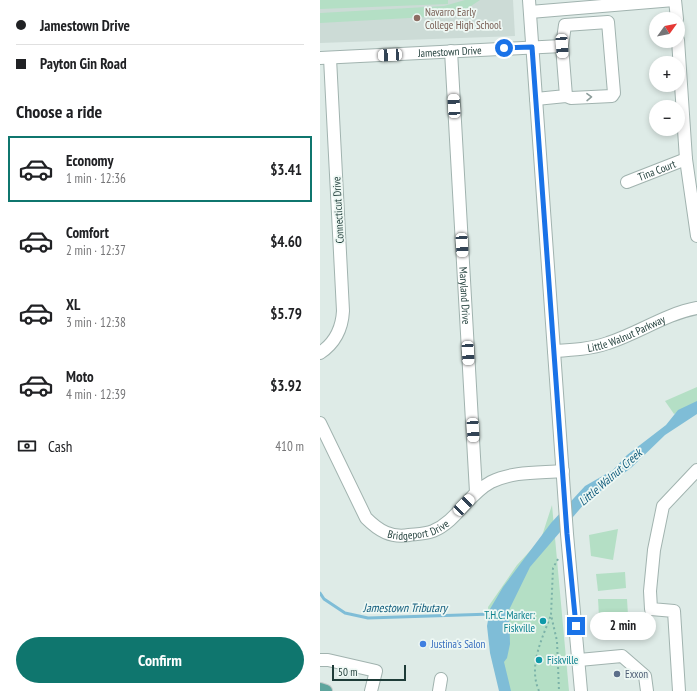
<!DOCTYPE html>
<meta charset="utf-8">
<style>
:root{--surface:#fff;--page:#f6f6f6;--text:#202124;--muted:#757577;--line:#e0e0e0;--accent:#0f766e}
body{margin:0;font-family:"PT Sans Narrow",sans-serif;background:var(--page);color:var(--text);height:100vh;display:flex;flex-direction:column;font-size:15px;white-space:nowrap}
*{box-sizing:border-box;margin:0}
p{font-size:13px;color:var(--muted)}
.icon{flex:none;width:22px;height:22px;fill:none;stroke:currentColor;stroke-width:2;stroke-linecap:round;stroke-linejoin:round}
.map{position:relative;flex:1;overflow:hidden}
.drawer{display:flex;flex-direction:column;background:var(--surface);width:320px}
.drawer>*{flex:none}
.hud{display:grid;align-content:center;height:88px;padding:0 16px;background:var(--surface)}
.needle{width:26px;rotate:57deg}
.controls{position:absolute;left:329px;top:12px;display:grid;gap:8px}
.controls a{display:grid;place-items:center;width:36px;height:36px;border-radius:50%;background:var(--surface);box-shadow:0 2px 6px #0003;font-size:20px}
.scale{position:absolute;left:12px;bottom:10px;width:74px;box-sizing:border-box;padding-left:4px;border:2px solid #1e3c38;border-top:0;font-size:11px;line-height:14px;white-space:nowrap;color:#1e3c38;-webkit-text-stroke:3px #eef8f4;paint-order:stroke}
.end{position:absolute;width:18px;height:18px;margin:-9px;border:5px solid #1a73e8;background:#fff;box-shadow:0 0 0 2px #fff}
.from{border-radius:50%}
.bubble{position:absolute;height:28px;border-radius:14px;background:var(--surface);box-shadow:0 2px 6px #0003;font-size:13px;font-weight:700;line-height:28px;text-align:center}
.car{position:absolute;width:12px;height:24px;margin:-12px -6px;border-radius:5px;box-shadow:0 0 3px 1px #0007;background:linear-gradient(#fff 24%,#345 0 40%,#fff 0 76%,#345 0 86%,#fff 0)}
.hud b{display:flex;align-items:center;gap:14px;height:38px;font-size:15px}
.hud b+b{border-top:1px solid var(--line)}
.hud i{width:10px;height:10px;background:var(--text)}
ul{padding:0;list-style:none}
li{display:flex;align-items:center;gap:12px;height:66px;margin:0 8px 6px;padding:0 8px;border:2px solid transparent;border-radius:0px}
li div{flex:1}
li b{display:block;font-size:15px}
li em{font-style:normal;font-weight:700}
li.selected{border-color:var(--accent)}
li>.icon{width:36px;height:36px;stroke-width:1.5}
h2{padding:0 16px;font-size:18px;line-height:48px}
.pay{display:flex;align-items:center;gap:10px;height:44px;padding:0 16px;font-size:15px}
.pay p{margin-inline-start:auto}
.primary-button{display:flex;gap:8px;margin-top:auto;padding:8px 16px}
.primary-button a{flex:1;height:46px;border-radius:24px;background:var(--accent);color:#fff;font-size:16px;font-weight:700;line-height:46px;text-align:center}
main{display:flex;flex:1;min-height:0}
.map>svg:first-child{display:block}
</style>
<main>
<section class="drawer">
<div class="hud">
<b><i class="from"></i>Jamestown Drive</b>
<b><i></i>Payton Gin Road</b>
</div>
<h2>Choose a ride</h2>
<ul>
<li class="selected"><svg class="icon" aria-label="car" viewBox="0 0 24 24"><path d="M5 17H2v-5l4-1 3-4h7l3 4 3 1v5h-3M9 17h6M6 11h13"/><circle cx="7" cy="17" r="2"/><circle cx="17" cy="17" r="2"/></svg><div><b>Economy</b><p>1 min · 12:36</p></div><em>$3.41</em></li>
<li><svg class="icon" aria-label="car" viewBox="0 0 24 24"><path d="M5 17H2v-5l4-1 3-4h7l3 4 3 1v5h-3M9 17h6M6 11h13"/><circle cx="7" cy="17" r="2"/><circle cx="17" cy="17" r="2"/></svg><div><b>Comfort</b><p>2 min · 12:37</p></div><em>$4.60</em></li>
<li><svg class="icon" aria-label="car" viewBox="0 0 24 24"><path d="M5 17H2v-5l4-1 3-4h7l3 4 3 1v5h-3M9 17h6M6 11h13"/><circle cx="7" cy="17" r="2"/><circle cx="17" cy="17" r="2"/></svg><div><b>XL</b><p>3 min · 12:38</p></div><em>$5.79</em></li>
<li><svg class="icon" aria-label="car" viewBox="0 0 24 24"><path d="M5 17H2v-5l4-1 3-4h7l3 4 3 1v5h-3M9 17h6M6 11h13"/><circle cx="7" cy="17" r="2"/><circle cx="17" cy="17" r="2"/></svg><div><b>Moto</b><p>4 min · 12:39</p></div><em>$3.92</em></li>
</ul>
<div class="pay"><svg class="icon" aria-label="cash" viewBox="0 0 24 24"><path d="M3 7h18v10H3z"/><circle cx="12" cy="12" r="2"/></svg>Cash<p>410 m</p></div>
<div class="primary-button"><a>Confirm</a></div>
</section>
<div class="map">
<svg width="377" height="691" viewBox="0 0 377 691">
<rect width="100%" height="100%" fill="#deebe7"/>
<path fill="#ccdbd6" d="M0 0H193L195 36 0 43Z"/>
<g fill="#b4dfc5">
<path d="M0 0H128V4L0 9Z"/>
<path d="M145 0H160L142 12 125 16 0 23V13L124 6Z"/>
<path d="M377 387V405L354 414 345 401Z"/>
<path d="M232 505 249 691H182L173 665 168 607 197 565 221 539Z"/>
<path d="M298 529 293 560 271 556 269 535Z"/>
<path d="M305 572 306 588 278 591 276 574Z"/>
<path d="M278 599H307L308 615 279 616Z"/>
</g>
<path fill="#7fbdd7" d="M377 401V414L345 435 312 467 265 503 210 567 189 610 190 644 187 658 184 662 191 691H179L170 653 167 626 170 609 183 587 231 523 265 486 293 470 307 455 346 425 358 410Z"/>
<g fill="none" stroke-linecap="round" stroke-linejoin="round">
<path stroke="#7fbdd7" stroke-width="3" d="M0 593 4 599 25 613 48 618 172 614"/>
<defs>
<g id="minor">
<path d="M209 0 247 534 261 691"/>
<path d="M355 0 357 19"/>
<path d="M210 12 354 0"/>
<path d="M358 40 366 159 377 236"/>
<path id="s1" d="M131 51 156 492"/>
<path id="s2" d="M0 58 242 46"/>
<path d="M216 99 246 96 242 46 245 25 288 22 294 93 292 96 251 98 246 96"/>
<path id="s3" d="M307 182 366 159"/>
<path id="s4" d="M234 351C252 350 271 349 288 343 319 333 345 314 377 308"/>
<path d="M0 353C15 343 22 329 23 311L10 58"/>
<path id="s5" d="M0 423 46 518C59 531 71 538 89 535 97 534 105 534 113 531 137 521 148 494 171 482 193 471 220 473 243 471"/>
<path d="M0 660H8L56 671 51 691"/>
<path d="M259 660 302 656 325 676 327 691"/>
<path d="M119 691 121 679"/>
<path d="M359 691 354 611 331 609 330 591 334 550 343 506 377 470"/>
</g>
<path id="major" d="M0 689 6 691"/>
</defs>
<use href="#minor" stroke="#a1b3af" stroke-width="14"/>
<use href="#major" stroke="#c0c8c7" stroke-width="14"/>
<g stroke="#7bb2a8" stroke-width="2" stroke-dasharray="2 3" stroke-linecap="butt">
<path d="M238 559 233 568 231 615 237 641 239 691"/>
<path d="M219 691C208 666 222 639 231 615"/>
</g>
<use href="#minor" stroke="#fff" stroke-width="12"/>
<use href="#major" stroke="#5da59d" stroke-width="12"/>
</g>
<defs><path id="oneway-chevron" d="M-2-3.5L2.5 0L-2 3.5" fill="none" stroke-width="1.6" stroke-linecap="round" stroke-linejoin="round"/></defs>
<use stroke="#8e9e9c" href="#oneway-chevron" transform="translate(269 97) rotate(-1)"/>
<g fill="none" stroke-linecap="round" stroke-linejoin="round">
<path stroke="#1a73e8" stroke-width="5" d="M184 48 212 47 247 534 256 626"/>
</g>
<circle fill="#8d6e63" stroke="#eef8f4" stroke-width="1.5" cx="97" cy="18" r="4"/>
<g fill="#0f9aa8" stroke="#eef8f4" stroke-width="1.5">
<circle cx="223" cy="621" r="4"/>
<circle cx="219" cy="660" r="4"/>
</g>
<circle fill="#3f7fe0" stroke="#eef8f4" stroke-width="1.5" cx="103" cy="644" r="4"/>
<circle fill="#5c6f8a" stroke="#eef8f4" stroke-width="1.5" cx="297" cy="674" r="4"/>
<g text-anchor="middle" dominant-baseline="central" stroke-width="3.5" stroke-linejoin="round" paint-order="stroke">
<g font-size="11" fill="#785e54" stroke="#eef8f4" text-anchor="start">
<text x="105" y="12">Navarro Early<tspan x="105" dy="13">College High School</tspan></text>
</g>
<g font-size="11" fill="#1e3c38" stroke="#eef8f4">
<text stroke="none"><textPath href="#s2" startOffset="130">Jamestown Drive</textPath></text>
<text stroke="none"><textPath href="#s3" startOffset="32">Tina Court</textPath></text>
<text transform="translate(18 210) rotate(-93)">Connecticut Drive</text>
<text stroke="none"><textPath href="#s1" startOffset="245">Maryland Drive</textPath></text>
<text stroke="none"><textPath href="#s4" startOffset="75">Little Walnut Parkway</textPath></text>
<text stroke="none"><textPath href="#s5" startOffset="164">Bridgeport Drive</textPath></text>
</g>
<g font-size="11" fill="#0d838f" stroke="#eef8f4" text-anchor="end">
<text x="215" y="615">T.H.C. Marker:<tspan x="215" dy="13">Fiskville</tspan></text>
<text x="227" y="660" text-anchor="start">Fiskville</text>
</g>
<g font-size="11" fill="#366cbe" stroke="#eef8f4" text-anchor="start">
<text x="111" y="644">Justina's Salon</text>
</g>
<g font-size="11" fill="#4e5e75" stroke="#eef8f4" text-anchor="start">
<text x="305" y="674">Exxon</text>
</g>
<g font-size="12" font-style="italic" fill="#125d7d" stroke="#eef8f4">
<text transform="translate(290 477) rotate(-41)">Little Walnut Creek</text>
<text x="85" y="607">Jamestown Tributary</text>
</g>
</g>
</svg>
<div class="controls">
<a><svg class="needle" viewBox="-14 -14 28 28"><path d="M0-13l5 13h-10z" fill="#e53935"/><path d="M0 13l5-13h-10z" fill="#757577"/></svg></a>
<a>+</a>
<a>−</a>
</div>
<div class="scale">50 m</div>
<i class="end from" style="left:184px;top:48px"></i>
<i class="end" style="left:256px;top:626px"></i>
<div class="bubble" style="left:270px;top:612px;width:66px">2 min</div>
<i class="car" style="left:242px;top:46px;rotate:176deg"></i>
<i class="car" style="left:70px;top:55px;rotate:267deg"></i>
<i class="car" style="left:134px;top:106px;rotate:357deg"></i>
<i class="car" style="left:142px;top:245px;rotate:177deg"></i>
<i class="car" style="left:148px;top:353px;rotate:177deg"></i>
<i class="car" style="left:153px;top:430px;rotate:177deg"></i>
<i class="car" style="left:144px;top:505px;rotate:44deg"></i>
</div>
</main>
